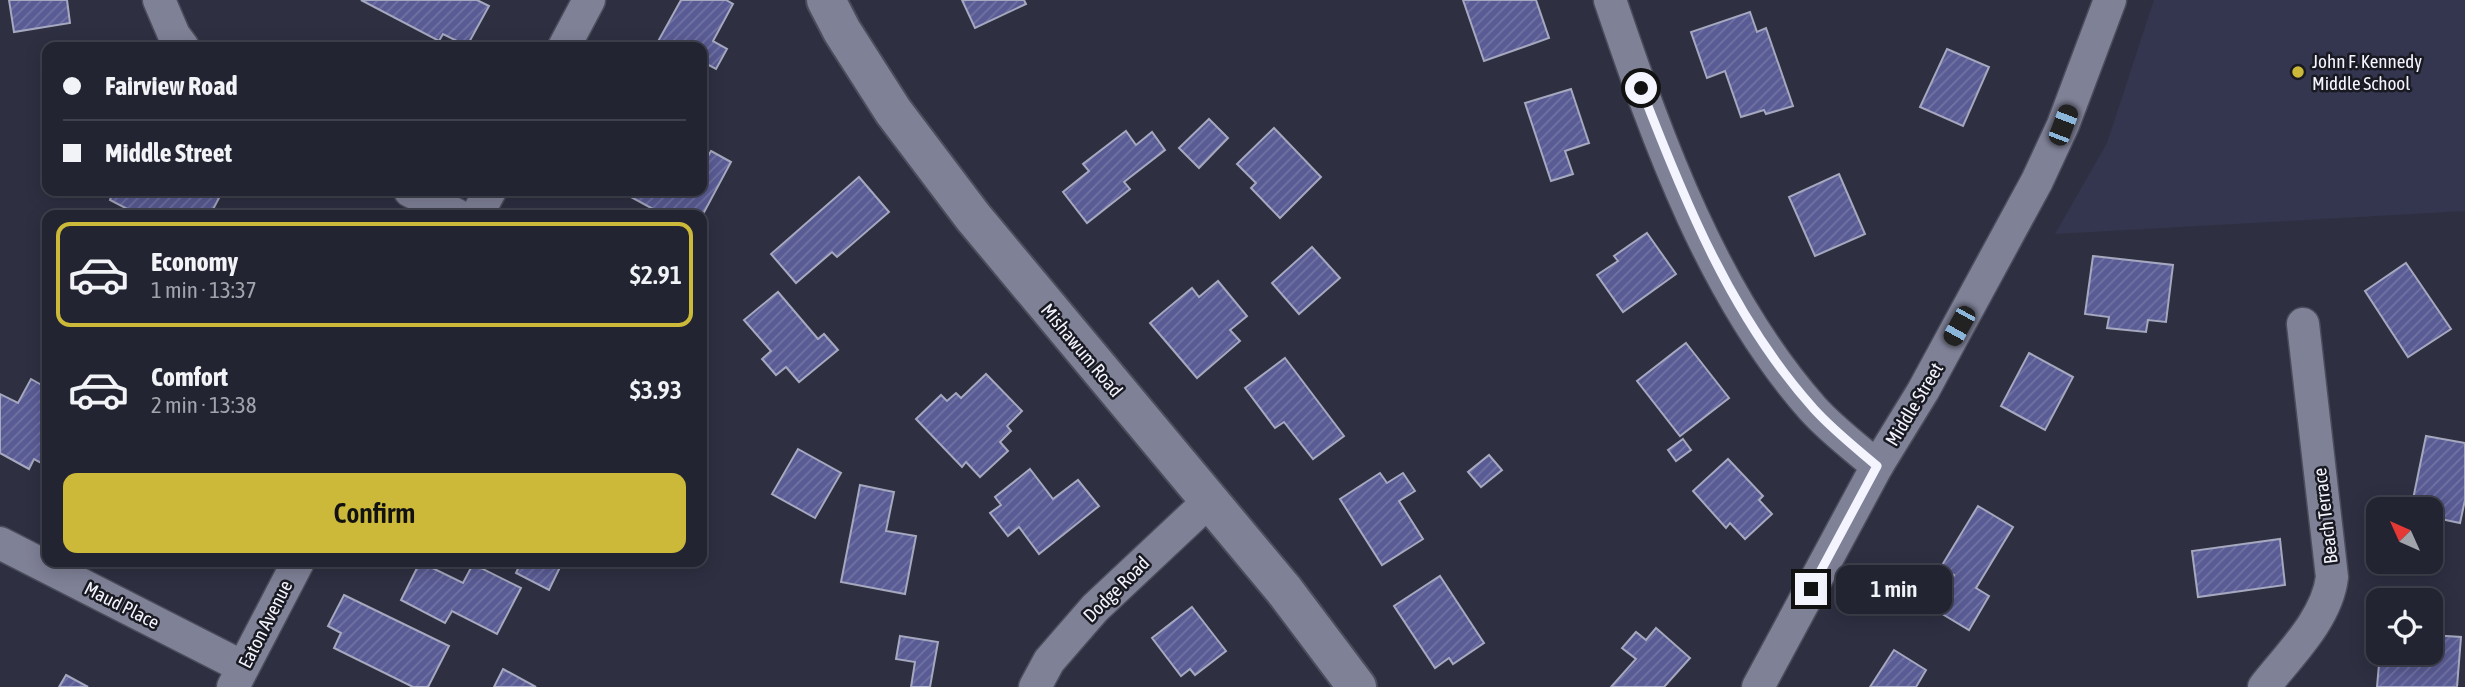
<!DOCTYPE html>
<meta charset="utf-8">
<style>
:root{--surface:#222432;--page:#2a2c3a;--text:#f1f3f6;--muted:#a2a4ac;--line:#3f414d;--accent:#ccb939}
body{margin:0;font-family:"Asap Condensed",sans-serif;background:var(--page);color:var(--text);height:100vh;display:flex;flex-direction:column;font-size:26px;white-space:nowrap}
*{box-sizing:border-box;margin:0}
p{font-size:23px;color:var(--muted)}
.icon{flex:none;width:38px;height:38px;fill:none;stroke:currentColor;stroke-width:2;stroke-linecap:round;stroke-linejoin:round}
.map{position:relative;flex:1;overflow:hidden}
.side{position:absolute;left:42px;top:210px;width:665px;height:357px;display:flex;flex-direction:column;background:var(--surface);border-radius:14px;box-shadow:0 4px 18px #0003,0 0 0 2px var(--line)}
.side>*{flex:none}
.guide{position:absolute;left:42px;top:42px;width:665px;height:154px;border-radius:14px;box-shadow:0 4px 18px #0003,0 0 0 2px var(--line);display:grid;align-content:center;height:154px;padding:0 21px;background:var(--surface)}
.needle{width:46px;rotate:315deg}
.tools{position:absolute;left:2366px;top:497px;display:grid;gap:14px}
.tools a{display:grid;place-items:center;width:77px;height:77px;border-radius:14px;background:var(--surface);box-shadow:0 4px 18px #0003,0 0 0 2px var(--line);font-size:35px}
.end{position:absolute;width:32px;height:32px;margin:-16px;border:9px solid #f3f4fe;background:#111;box-shadow:0 0 0 4px #111}
.from{border-radius:50%}
.bubble{position:absolute;height:49px;border-radius:14px;background:var(--surface);box-shadow:0 4px 18px #0003,0 0 0 2px var(--line);font-size:23px;font-weight:600;line-height:49px;text-align:center}
.car{position:absolute;width:21px;height:42px;margin:-21px -10px;border-radius:9px;box-shadow:0 0 5px 2px #0007;background:linear-gradient(#222 24%,#8ab4d8 0 40%,#222 0 76%,#8ab4d8 0 86%,#222 0)}
.guide b{display:flex;align-items:center;gap:24px;height:66px;font-size:26px}
.guide b+b{border-top:2px solid var(--line)}
.guide i{width:18px;height:18px;background:var(--text)}
ul{padding:12px 0 0;list-style:none}
li{display:flex;align-items:center;gap:21px;height:105px;margin:0 14px 10px;padding:0 7px;border:4px solid transparent;border-radius:14px}
li div{flex:1}
li b{display:block;font-size:26px}
li em{font-style:normal;font-weight:600}
li.selected{border-color:var(--accent)}
li>.icon{width:63px;height:63px;stroke-width:1.5}
.action{display:flex;gap:14px;margin-top:auto;padding:14px 21px}
.action a{flex:1;height:80px;border-radius:14px;background:var(--accent);color:#111;font-size:28px;font-weight:600;line-height:80px;text-align:center}
.map>svg:first-child{display:block}
</style>
<div class="map">
<svg width="2465" height="687" viewBox="0 0 2465 687">
<defs>
<pattern id="building-hatch" width="6" height="6" patternUnits="userSpaceOnUse" patternTransform="scale(1.75)"><rect width="6" height="6" fill="#595b94"/><path d="M-1 1l2-2M0 6l6-6M5 7l2-2" fill="none" stroke="#7173a4"/></pattern>
</defs>
<rect width="100%" height="100%" fill="#2e3042"/>
<path fill="#34364f" d="M2154 0H2465V211L2055 234 2107 143Z"/>
<g fill="url(#building-hatch)" stroke="#a6a8bf" stroke-width="2">
<path d="M9 0H67L70 23 14 32Z"/>
<path d="M361 0H477L489 6 467 46 443 34 439 41Z"/>
<path d="M681 0H726L733 4 713 41 727 49 716 69 705 63 702 69V47H660L656 45Z"/>
<path d="M962 0H1024L1026 4 975 28Z"/>
<path d="M1463 0H1536L1549 38 1484 61Z"/>
<path d="M1750 12 1757 32 1766 28 1793 106 1766 114 1764 110 1741 117 1725 71 1707 78 1691 32Z"/>
<path d="M1947 49 1989 67 1963 126 1920 107Z"/>
<path d="M1571 89 1589 143 1565 151 1573 174 1551 181 1525 103Z"/>
<path d="M1209 119 1228 138 1199 168 1179 148Z"/>
<path d="M1274 128 1321 177 1280 218 1251 188 1256 183 1237 164Z"/>
<path d="M1126 131 1136 145 1152 132 1165 150 1124 182 1130 189 1087 223 1063 192 1089 171 1083 164Z"/>
<path d="M711 151 731 162 702 216 664 215 620 191H702V166Z"/>
<path d="M1839 174 1865 234 1815 256 1789 197Z"/>
<path d="M859 177 889 212 837 257 832 252 796 283 771 254Z"/>
<path d="M99 191H205L219 198 210 215H139L110 200 111 197Z"/>
<path d="M1647 233 1676 274 1623 312 1597 275 1618 261 1614 256Z"/>
<path d="M1312 247 1340 278 1299 314 1272 283Z"/>
<path d="M2093 256 2173 265 2166 322 2148 320 2146 332 2107 328 2109 317 2085 314Z"/>
<path d="M2406 263 2451 329 2408 357 2365 291Z"/>
<path d="M1218 281 1247 316 1230 330 1240 341 1197 378 1150 323 1192 288 1199 297Z"/>
<path d="M778 292 818 339 824 334 838 350 799 382 786 367 776 375 762 359 771 351 744 320Z"/>
<path d="M1686 343 1729 398 1680 436 1637 381Z"/>
<path d="M2029 353 2073 377 2045 430 2001 406Z"/>
<path d="M1285 358 1344 436 1313 459 1284 422 1275 428 1245 388Z"/>
<path d="M986 374 1022 411 1007 426 1011 431 1000 442 1008 451 980 477 966 462 962 467 916 419 941 395 947 401 956 393 961 398Z"/>
<path d="M31 379 47 388V466L34 459 29 469 0 453V394L18 403Z"/>
<path d="M2426 436 2465 443V500L2460 523 2431 517V509H2411Z"/>
<path d="M1683 439 1691 450 1676 461 1668 450Z"/>
<path d="M798 449 841 473 815 518 772 494Z"/>
<path d="M1489 455 1502 470 1481 487 1468 472Z"/>
<path d="M1728 459 1763 496 1759 500 1772 514 1745 539 1730 523 1726 528 1693 491Z"/>
<path d="M1030 469 1053 499 1078 480 1099 506 1039 554 1019 527 1008 536 990 513 1001 505 995 497Z"/>
<path d="M1380 473 1387 483 1403 473 1415 491 1399 501 1423 539 1382 565 1340 499Z"/>
<path d="M860 485 894 492 886 531 916 536 905 594 841 582Z"/>
<path d="M1978 506 2013 527 1976 588 1989 596 1969 630 1934 609 1954 575 1941 567Z"/>
<path d="M2280 539 2285 585 2198 597 2192 551Z"/>
<path d="M420 562 463 583 473 564 521 588 497 634 452 611 445 623 401 600Z"/>
<path d="M521 562H559L562 563 549 590 516 573Z"/>
<path d="M1440 576 1484 643 1453 664 1449 658 1435 668 1394 606Z"/>
<path d="M344 595 449 646 428 687H413L334 648 341 633 328 626Z"/>
<path d="M1192 607 1226 651 1195 675 1190 669 1181 676 1152 638Z"/>
<path d="M1656 628 1690 658 1664 687H1611L1636 659 1622 648 1636 632 1646 640Z"/>
<path d="M2431 635 2461 637 2457 687H2377L2380 653H2431Z"/>
<path d="M900 636 938 642 930 687H911L915 662 896 659Z"/>
<path d="M1894 650 1926 670 1916 687H1870Z"/>
<path d="M503 669 536 687H494Z"/>
<path d="M66 675 88 687H59Z"/>
</g>
<g fill="none" stroke-linecap="round" stroke-linejoin="round">
<defs>
<g id="street">
<path d="M159 0 174 35 183 47"/>
<path d="M1610 0C1658 141 1713 296 1813 409 1832 430 1856 448 1877 466"/>
<path d="M564 47 589 0"/>
<path d="M410 191 457 215"/>
<path d="M477 215 490 191"/>
<path d="M0 543 243 667"/>
<path d="M233 687 298 562"/>
<path d="M1035 687 1049 661 1095 608 1210 500"/>
<path d="M1758 687 1877 466 1923 391 2037 181 2063 125 2110 0"/>
<path d="M2264 687C2289 655 2327 619 2332 577L2303 324"/>
</g>
<path id="secondary" d="M826 0 842 31 893 111 973 217 1284 590 1357 687"/>
</defs>
<use href="#street" stroke="#4c4d5c" stroke-width="35"/>
<use href="#secondary" stroke="#4c4d5c" stroke-width="42"/>
<use href="#street" stroke="#7f8197" stroke-width="32"/>
<use href="#secondary" stroke="#7f8197" stroke-width="38"/>
</g>
<g fill="none" stroke-linecap="round" stroke-linejoin="round">
<path stroke="#f3f4fe" stroke-width="9" d="M1641 88C1684 200 1732 318 1814 409 1833 430 1856 448 1877 466L1811 589"/>
</g>
<circle fill="#ccb939" stroke="#181921" stroke-width="2.5" cx="2298" cy="72" r="7"/>
<g text-anchor="middle" dominant-baseline="central" stroke-width="5" stroke-linejoin="round" paint-order="stroke">
<g font-size="19" fill="#f3f4fe" stroke="#181921" text-anchor="start">
<text x="2312" y="61">John F. Kennedy<tspan x="2312" dy="22">Middle School</tspan></text>
</g>
<g font-size="19" fill="#f3f4fe" stroke="#181921">
<text transform="translate(1082 350) rotate(50)">Mishawum Road</text>
<text transform="translate(1914 404) rotate(-59)">Middle Street</text>
<text transform="translate(2325 516) rotate(-97)">Beach Terrace</text>
<text transform="translate(1116 589) rotate(-45)">Dodge Road</text>
<text transform="translate(122 605) rotate(27)">Maud Place</text>
<text transform="translate(265 624) rotate(-63)">Eaton Avenue</text>
</g>
</g>
</svg>
<div class="tools">
<a><svg class="needle" viewBox="-14 -14 28 28"><path d="M0-13l5 13h-10z" fill="#e53935"/><path d="M0 13l5-13h-10z" fill="#a2a4ac"/></svg></a>
<a><svg class="icon" aria-label="locate" viewBox="0 0 24 24"><circle cx="12" cy="12" r="6"/><path d="M12 2v4M12 18v4M2 12h4M18 12h4"/></svg></a>
</div>
<i class="end from" style="left:1641px;top:88px"></i>
<i class="end" style="left:1811px;top:589px"></i>
<div class="bubble" style="left:1836px;top:565px;width:116px">1 min</div>
<i class="car" style="left:2063px;top:125px;rotate:21deg"></i>
<i class="car" style="left:1959px;top:326px;rotate:209deg"></i>
<div class="guide">
<b><i class="from"></i>Fairview Road</b>
<b><i></i>Middle Street</b>
</div>
<section class="side">
<ul>
<li class="selected"><svg class="icon" aria-label="car" viewBox="0 0 24 24"><path d="M5 17H2v-5l4-1 3-4h7l3 4 3 1v5h-3M9 17h6M6 11h13"/><circle cx="7" cy="17" r="2"/><circle cx="17" cy="17" r="2"/></svg><div><b>Economy</b><p>1 min · 13:37</p></div><em>$2.91</em></li>
<li><svg class="icon" aria-label="car" viewBox="0 0 24 24"><path d="M5 17H2v-5l4-1 3-4h7l3 4 3 1v5h-3M9 17h6M6 11h13"/><circle cx="7" cy="17" r="2"/><circle cx="17" cy="17" r="2"/></svg><div><b>Comfort</b><p>2 min · 13:38</p></div><em>$3.93</em></li>
</ul>
<div class="action"><a>Confirm</a></div>
</section>
</div>
